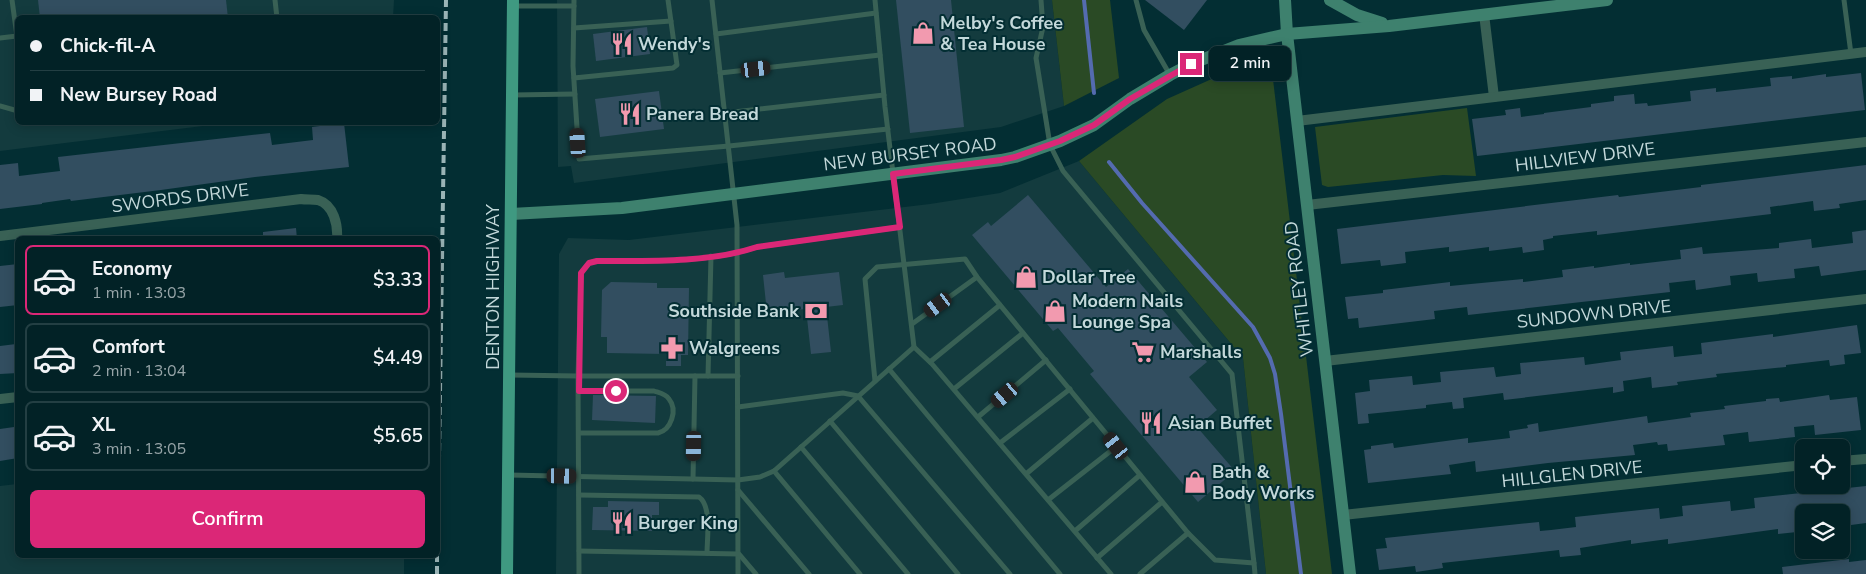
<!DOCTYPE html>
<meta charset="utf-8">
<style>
:root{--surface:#022226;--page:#0c2a2e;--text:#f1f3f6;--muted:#96a4a7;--line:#233f43;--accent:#db2777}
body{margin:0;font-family:"Nunito Sans",sans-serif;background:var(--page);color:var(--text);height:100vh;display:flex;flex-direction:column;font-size:19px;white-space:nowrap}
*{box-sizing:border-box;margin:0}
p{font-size:16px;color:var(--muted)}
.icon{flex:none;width:28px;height:28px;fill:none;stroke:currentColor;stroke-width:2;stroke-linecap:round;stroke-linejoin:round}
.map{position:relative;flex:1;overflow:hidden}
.drawer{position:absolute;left:15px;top:236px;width:425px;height:322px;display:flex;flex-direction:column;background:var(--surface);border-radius:8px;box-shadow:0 2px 12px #0003,0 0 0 1px var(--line)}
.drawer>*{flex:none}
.hud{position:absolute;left:15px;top:15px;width:425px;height:110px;border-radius:8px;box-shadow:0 2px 12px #0003,0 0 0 1px var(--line);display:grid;align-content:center;height:110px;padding:0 15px;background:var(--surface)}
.controls{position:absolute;left:1795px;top:439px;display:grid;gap:10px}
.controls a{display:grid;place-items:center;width:55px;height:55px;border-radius:8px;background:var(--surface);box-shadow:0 2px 12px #0003,0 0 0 1px var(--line);font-size:25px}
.end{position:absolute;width:22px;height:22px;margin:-11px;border:6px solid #db2777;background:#fff;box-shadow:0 0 0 2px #fff}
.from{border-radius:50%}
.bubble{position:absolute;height:35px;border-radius:8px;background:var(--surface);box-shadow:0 2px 12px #0003,0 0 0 1px var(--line);font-size:16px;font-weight:600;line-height:35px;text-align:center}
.car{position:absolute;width:15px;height:30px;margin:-15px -8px;border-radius:6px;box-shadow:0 0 4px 1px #0007;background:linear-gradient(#222 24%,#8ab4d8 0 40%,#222 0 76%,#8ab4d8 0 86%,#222 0)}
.hud b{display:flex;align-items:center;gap:18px;height:48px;font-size:19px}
.hud b+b{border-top:1px solid var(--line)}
.hud i{width:12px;height:12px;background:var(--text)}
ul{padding:9px 0 0;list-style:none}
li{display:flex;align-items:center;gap:15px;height:70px;margin:0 10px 8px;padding:0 5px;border:2px solid var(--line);border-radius:8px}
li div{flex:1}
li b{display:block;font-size:19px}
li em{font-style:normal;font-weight:600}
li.current{border-color:var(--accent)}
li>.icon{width:45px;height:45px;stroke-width:1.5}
.primary-button{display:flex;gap:10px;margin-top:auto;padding:10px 15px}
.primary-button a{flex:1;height:58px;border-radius:8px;background:var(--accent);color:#fff;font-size:20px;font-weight:600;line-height:58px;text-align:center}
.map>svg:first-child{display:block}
</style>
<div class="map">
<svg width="1866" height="574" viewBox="0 0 1866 574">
<rect width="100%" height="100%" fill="#032e33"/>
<g fill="#133b3e">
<path d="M0 0H394L393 18H18V122L227 123 0 151Z"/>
<path d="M557 0H1052L1064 106 1001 127 574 183 571 166 558 167Z"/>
<path d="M1079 161 1243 358 1266 574H556L559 254 568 238 629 240 930 204 1000 193Z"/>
<path d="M17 484 18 556H404V574H0V486Z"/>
</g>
<g fill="#2a4a25">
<path d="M1052 0H1110L1119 78 1064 106Z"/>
<path d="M1260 65 1272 71 1332 574H1266L1243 358 1079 161 1167 99 1234 69Z"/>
<path d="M1467 108 1476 176 1443 175 1328 187 1322 185 1315 127Z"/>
</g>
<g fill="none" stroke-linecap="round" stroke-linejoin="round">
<g stroke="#546baf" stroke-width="4">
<path d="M1084 0 1094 93"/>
<path d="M1109 162 1142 203 1253 327 1270 358 1275 374 1281 414 1301 574"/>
</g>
</g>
<g fill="#324e60">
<path d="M38 0H226L228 18H40Z"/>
<path d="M896 0H951L964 127 910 133Z"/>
<path d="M1145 0H1207L1184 30Z"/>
<path d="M647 27 650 54 596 61 593 34Z"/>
<path d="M1861 73 1865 110 1477 156 1472 119 1506 115 1505 110 1520 108 1521 117 1544 114V113L1591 107V104L1614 101V96L1634 94 1635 104 1647 103 1648 106 1691 101 1690 91 1716 88V92L1771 86 1770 78 1792 76V79L1826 74V77Z"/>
<path d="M659 91 664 129 600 137 595 99Z"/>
<path d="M344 123 349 167 255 177 161 190 71 201 70 199 42 203V204L0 209V165L18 163 19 176 60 171 58 157 270 133 272 145 313 140 312 127Z"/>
<path d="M1866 165V200L1839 204 1840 208 1814 211 1813 201 1770 207 1771 214 1597 235V231L1553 236V238L1543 240 1544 250 1523 253 1522 247 1489 251V247L1449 252V247L1405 252 1406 263 1381 266 1380 260 1341 264 1337 229 1618 195 1619 197 1701 187V185Z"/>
<path d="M1028 195 1106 287 1128 269 1207 362 1189 377 1217 410 1197 427 1235 471 1198 502 1090 374 1094 371 1058 328 1053 331 972 235 988 222 991 226Z"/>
<path d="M296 228 297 239H263V232Z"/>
<path d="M1866 230V270L1821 276 1819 266 1794 269 1795 278 1758 282 1757 273 1730 276 1731 285 1696 290 1695 280 1669 283 1670 292 1468 315 1467 307 1434 311 1435 319 1359 328 1358 318 1348 319 1345 297 1383 293V290L1450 282V286L1523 279V282L1563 277 1562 270 1594 266V268L1630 263V265L1681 259 1680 250 1702 247 1703 254 1779 248V243L1811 239 1812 248 1853 243 1852 232Z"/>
<path d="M18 264V305L0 307V266Z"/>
<path d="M784 272 785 278 839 272 843 305 826 307 831 352 811 354 806 309 767 313 763 275Z"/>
<path d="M611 282 657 283V288H689L688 355H681V366H666V354L607 353V337H601L602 290Z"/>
<path d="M1857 325 1861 353 1844 355 1845 364 1830 366 1829 360 1786 365V367L1716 374 1717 377 1677 382 1678 385 1652 388 1651 377 1623 381 1624 391 1613 393V387L1504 400 1503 393 1463 398 1464 408 1453 409 1452 402 1426 405V408L1368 414 1369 423 1358 424 1355 393 1370 391 1369 380 1412 376 1413 385 1441 382 1440 372 1494 367 1496 377 1521 374 1520 363 1584 357 1585 365 1621 360 1620 352 1673 346 1674 357 1702 354 1701 343 1773 334V337Z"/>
<path d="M16 344 18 373 0 374V346Z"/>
<path d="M593 395 656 396 655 423 592 420Z"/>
<path d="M1829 395 1830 400 1857 397 1861 430 1815 435 1814 425 1794 427 1795 437 1749 442 1748 432 1723 435 1725 445 1668 451 1667 444 1658 445 1657 442 1633 445 1635 455 1548 463 1476 472 1475 461 1449 465 1451 474 1368 483 1364 450 1371 449V446L1393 443 1394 448 1468 438V443L1510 438 1509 431 1528 428 1527 425 1538 423 1539 432 1647 416 1648 423 1691 417 1690 413 1725 409 1724 406 1766 401V399L1779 398 1780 402Z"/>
<path d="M14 427V428H18V458L0 461V429Z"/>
<path d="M1866 486V523L1851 525 1850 521 1841 522V512H1804V523L1796 524 1797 532 1778 534V529L1668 544V539L1631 544V540L1580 548 1581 555 1560 557 1559 550 1442 563 1443 568 1416 572 1415 566 1379 570 1376 549 1387 548 1385 538 1539 522 1540 531 1551 530 1576 527 1575 517 1659 508 1660 519 1683 516 1682 506 1730 501 1731 511 1755 508 1754 498Z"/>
<path d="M608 501 659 502V515H652V531L592 530 593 507H608Z"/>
<path d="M1849 559V562L1866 560V574H1783L1782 567Z"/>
</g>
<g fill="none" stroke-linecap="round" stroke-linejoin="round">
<g stroke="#396155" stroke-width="5">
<path d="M12 0 18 44"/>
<path d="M275 0 277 18"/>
<path d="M574 0 573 66 579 159 729 146 888 129"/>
<path d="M712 0 737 225 738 574"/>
<path d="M1136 0 1144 30 1170 75"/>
<path d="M1844 0 1851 54"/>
<path d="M513 6H574"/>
<path d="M574 28 671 21"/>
<path d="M716 34 876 13"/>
<path d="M0 38 17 36"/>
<path d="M720 73 880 55"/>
<path d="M574 78 673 68 677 65 668 0"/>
<path d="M513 95 575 94"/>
<path d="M0 106 18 111"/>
<path d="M725 113 884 95"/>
<path d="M977 277 1188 533 1215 560 1254 563 1232 374 1063 171 1050 145 1036 58 1043 27 1041 0"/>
<path d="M914 347 932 364 1111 574"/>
<path d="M930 362 1000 305"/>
<path d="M889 369 1060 574"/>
<path d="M510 375 578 376 581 273 589 263 597 261C646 261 711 263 757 247L900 227"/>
<path d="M708 376 711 256"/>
<path d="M875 381 865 279 877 267 965 259 977 277 912 324"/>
<path d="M954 389 1023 333"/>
<path d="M579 391H654C660 393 666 394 669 399 678 410 671 430 658 433H579"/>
<path d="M738 407 843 393 858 396 1010 574"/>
<path d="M978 417 1046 360"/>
<path d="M830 421 958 574"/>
<path d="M1000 443 1070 389"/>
<path d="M801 447 908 574"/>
<path d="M774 471 860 574"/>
<path d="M1026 474 1093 418"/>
<path d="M509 475 738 480 760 477 774 471 914 347 885 107 875 0"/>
<path d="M693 479 695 376"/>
<path d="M738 490 809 574"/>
<path d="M579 495 699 497C712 506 707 539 707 553"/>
<path d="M1048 500 1117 446"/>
<path d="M1075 531 1140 475"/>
<path d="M579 551 739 554 756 574"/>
<path d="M1097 558 1162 502"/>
<path d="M1254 563 1255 574"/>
<path d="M579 574 578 376H738"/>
<path d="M1140 574 1188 533"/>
</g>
<g stroke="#396155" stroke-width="10">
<path d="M1484 14 1494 97"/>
<path d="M1297 121 1866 52"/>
<path d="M1307 205 1866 142"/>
<path d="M0 236 301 199C306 200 313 199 318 200 334 205 338 225 337 239"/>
<path d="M1325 361 1866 299"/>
<path d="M0 399 18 397"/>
<path d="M1841 461 1866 459"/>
<path d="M1343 515 1804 465"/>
</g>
<g stroke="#3e816e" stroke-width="12">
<path d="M1285 0 1287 34 1350 574"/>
<path d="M1330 0 1357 15 1382 23"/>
<path d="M511 214 622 208 1001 160 1015 157 1060 141 1094 125 1130 99 1170 75 1191 64 1239 45 1287 34 1389 26 1607 0"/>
</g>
<path stroke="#3f9981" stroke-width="12" d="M507 574 513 0"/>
<g stroke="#9ab4b6" stroke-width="4" stroke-dasharray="8 4" stroke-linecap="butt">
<path d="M438 523 446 0"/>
<path d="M437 574V556"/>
</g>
</g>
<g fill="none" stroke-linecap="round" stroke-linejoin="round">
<path stroke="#db2777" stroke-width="6" d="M616 391H579L581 273 589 263 597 261C648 261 709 263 757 247L900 227 893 174 1001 160 1015 157 1060 141 1094 125 1130 99 1191 64"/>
</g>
<defs>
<symbol id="shop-bare" viewBox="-9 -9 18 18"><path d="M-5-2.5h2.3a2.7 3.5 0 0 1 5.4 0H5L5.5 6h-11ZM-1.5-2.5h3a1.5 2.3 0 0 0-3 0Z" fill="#f29aaf" stroke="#032e33" stroke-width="2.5" paint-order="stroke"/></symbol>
<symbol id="restaurant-bare" viewBox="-9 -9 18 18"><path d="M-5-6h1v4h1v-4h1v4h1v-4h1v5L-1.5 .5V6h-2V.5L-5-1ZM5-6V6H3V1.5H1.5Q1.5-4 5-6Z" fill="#f29aaf" stroke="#032e33" stroke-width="2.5" paint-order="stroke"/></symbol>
<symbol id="bank-bare" viewBox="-9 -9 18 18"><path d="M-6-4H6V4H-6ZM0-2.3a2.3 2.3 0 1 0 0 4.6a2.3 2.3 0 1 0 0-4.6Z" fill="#f29aaf" stroke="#032e33" stroke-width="2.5" paint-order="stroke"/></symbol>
<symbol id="pharmacy-bare" viewBox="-9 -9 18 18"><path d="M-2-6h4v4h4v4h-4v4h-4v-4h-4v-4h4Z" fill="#f29aaf" stroke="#032e33" stroke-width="2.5" paint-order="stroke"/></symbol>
<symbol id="supermarket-bare" viewBox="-9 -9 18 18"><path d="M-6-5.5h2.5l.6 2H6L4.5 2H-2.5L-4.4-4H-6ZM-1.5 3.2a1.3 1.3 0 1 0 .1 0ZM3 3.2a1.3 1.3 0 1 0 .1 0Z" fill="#f29aaf" stroke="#032e33" stroke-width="2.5" paint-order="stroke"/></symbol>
</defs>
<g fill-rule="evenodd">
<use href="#shop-bare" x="907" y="17" width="32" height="32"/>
<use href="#restaurant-bare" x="606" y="28" width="32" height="32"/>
<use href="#restaurant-bare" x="614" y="98" width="32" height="32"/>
<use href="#shop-bare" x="1010" y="261" width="32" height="32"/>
<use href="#bank-bare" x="800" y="295" width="32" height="32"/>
<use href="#shop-bare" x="1039" y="295" width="32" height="32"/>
<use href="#pharmacy-bare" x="656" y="332" width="32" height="32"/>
<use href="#supermarket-bare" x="1127" y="336" width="32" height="32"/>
<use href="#restaurant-bare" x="1135" y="407" width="32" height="32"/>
<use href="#shop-bare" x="1179" y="466" width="32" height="32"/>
<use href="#restaurant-bare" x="606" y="507" width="32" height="32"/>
</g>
<g text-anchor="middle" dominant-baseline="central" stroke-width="4" stroke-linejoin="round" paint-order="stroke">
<g font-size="18" font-weight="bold" fill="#c3d8da" stroke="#032e33" text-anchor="start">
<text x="940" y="23">Melby's Coffee<tspan x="940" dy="21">&amp; Tea House</tspan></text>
<text x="638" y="44">Wendy's</text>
<text x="646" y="114">Panera Bread</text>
<text x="1042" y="277">Dollar Tree</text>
<text x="1072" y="301">Modern Nails<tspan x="1072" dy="21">Lounge Spa</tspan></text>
<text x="799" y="311" text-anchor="end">Southside Bank</text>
<text x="689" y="348">Walgreens</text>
<text x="1160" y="352">Marshalls</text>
<text x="1168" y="423">Asian Buffet</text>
<text x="1212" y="472">Bath &amp;<tspan x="1212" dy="21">Body Works</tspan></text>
<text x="638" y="523">Burger King</text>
</g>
<g font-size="18" fill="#c3d8da" stroke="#032e33">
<text transform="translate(910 154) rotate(-7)">NEW BURSEY ROAD</text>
<text transform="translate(1585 157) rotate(-7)">HILLVIEW DRIVE</text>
<text transform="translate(180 198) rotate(-7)">SWORDS DRIVE</text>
<text transform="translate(493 287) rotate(-90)">DENTON HIGHWAY</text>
<text transform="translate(1299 289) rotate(-97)">WHITLEY ROAD</text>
<text transform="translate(1594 314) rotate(-6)">SUNDOWN DRIVE</text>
<text transform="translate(1572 474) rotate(-6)">HILLGLEN DRIVE</text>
</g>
</g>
</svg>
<div class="controls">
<a><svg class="icon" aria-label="locate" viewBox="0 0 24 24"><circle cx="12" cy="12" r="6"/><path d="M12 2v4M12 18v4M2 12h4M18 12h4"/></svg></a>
<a><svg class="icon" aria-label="layers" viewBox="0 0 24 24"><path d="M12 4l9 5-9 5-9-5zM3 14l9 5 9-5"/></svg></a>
</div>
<i class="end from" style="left:616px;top:391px"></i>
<i class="end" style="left:1191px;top:64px"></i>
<div class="bubble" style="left:1209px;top:46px;width:82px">2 min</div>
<i class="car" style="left:756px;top:69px;rotate:83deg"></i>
<i class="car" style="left:578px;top:143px;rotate:356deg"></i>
<i class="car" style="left:938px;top:305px;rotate:234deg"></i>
<i class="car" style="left:1005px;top:395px;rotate:230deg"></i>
<i class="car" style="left:694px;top:446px;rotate:181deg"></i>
<i class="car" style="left:1116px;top:446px;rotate:321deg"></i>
<i class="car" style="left:562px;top:476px;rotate:91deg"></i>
<div class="hud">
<b><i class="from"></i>Chick-fil-A</b>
<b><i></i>New Bursey Road</b>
</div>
<section class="drawer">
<ul>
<li class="current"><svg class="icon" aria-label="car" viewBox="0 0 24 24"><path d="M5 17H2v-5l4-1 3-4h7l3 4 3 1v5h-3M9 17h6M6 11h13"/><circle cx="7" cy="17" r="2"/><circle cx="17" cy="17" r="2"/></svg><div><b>Economy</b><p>1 min · 13:03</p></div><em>$3.33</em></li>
<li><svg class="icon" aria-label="car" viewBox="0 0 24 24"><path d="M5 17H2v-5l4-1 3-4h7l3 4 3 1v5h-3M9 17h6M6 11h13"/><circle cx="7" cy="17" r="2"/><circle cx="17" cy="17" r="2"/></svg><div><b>Comfort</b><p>2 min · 13:04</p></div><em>$4.49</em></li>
<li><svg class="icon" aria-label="car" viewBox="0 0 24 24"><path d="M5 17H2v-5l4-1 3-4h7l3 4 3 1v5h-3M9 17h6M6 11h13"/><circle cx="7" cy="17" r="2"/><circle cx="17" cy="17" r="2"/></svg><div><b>XL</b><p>3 min · 13:05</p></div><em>$5.65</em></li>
</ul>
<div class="primary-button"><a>Confirm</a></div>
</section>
</div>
